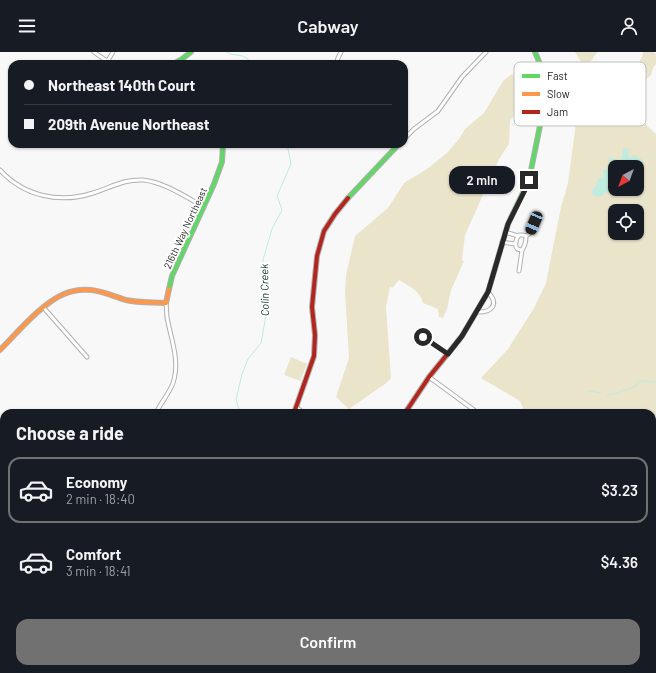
<!DOCTYPE html>
<meta charset="utf-8">
<style>
:root{--surface:#171b24;--page:#20242c;--text:#f1f3f6;--muted:#9ea1a6;--line:#363941;--accent:#717171}
body{margin:0;font-family:Barlow,sans-serif;background:var(--page);color:var(--text);height:100vh;display:flex;flex-direction:column;font-size:15px;white-space:nowrap}
*{box-sizing:border-box;margin:0}
p{font-size:13px;color:var(--muted)}
.icon{flex:none;width:22px;height:22px;fill:none;stroke:currentColor;stroke-width:2;stroke-linecap:round;stroke-linejoin:round}
.map{position:relative;flex:1;overflow:hidden}
.drawer{position:absolute;left:0px;top:357px;width:656px;height:264px;display:flex;flex-direction:column;background:var(--surface);border-radius:12px 12px 0 0;box-shadow:0 1px 3px #0004}
.drawer>*{flex:none}
.hud{position:absolute;left:8px;top:8px;width:400px;height:88px;border-radius:12px;box-shadow:0 1px 3px #0004;display:grid;align-content:center;height:88px;padding:0 16px;background:var(--surface)}
.needle{width:26px;rotate:221deg}
.fabs{position:absolute;left:608px;top:108px;display:grid;gap:8px}
.fabs a{display:grid;place-items:center;width:36px;height:36px;border-radius:8px;background:var(--surface);box-shadow:0 1px 3px #0004;font-size:20px}
.end{position:absolute;width:18px;height:18px;margin:-9px;border:5px solid #282928;background:#fff;box-shadow:0 0 0 2px #fff}
.from{border-radius:50%}
.bubble{position:absolute;height:28px;border-radius:12px;background:var(--surface);box-shadow:0 1px 3px #0004;font-size:13px;font-weight:600;line-height:28px;text-align:center}
.car{position:absolute;width:12px;height:24px;margin:-12px -6px;border-radius:5px;box-shadow:0 0 3px 1px #0007;background:linear-gradient(#222 24%,#8ab4d8 0 40%,#222 0 76%,#8ab4d8 0 86%,#222 0)}
.hud b{display:flex;align-items:center;gap:14px;height:38px;font-size:15px}
.hud b+b{border-top:1px solid var(--line)}
.hud i{width:10px;height:10px;background:var(--text)}
ul{padding:0;list-style:none}
li{display:flex;align-items:center;gap:12px;height:66px;margin:0 8px 6px;padding:0 8px;border:2px solid transparent;border-radius:12px}
li div{flex:1}
li b{display:block;font-size:15px}
li em{font-style:normal;font-weight:600}
li.on{border-color:var(--accent)}
li>.icon{width:36px;height:36px;stroke-width:1.5}
h2{padding:0 16px;font-size:18px;line-height:48px}
.primary-button{display:flex;gap:8px;margin-top:auto;padding:8px 16px}
.primary-button a{flex:1;height:46px;border-radius:12px;background:var(--accent);color:#fff;font-size:16px;font-weight:600;line-height:46px;text-align:center}
header{display:flex;justify-content:space-between;align-items:center;height:52px;padding:0 16px;background:var(--surface);font-size:18px;font-weight:600}
.map>svg:first-child{display:block}
</style>
<header><svg class="icon" aria-label="menu" viewBox="0 0 24 24"><path d="M4 6h16M4 12h16M4 18h16"/></svg>Cabway<svg class="icon" aria-label="person" viewBox="0 0 24 24"><circle cx="12" cy="8" r="4"/><path d="M4 21q1-7 8-7t8 7"/></svg></header>
<div class="map">
<svg width="656" height="621" viewBox="0 0 656 621">
<rect width="100%" height="100%" fill="#f8f8f8"/>
<g fill="#eae4cb" fill-rule="evenodd">
<path d="M575 0H598L593 5V7L586 14 581 10Z"/>
<path d="M643 0H653L656 2V12L653 16 651 23 645 28 636 38 639 44 637 46 632 47 631 54 628 57 656 82V366L652 368V361H525L520 349 481 326 508 297 534 256 546 231 561 155 568 131 579 48 571 39 567 20 584 17 606 36 613 35 618 39 620 44 624 45 628 39 629 35 634 28 633 22 638 20V13L643 2ZM615 115H637V137H615ZM615 159H637V181H615Z"/>
<path d="M512 22 520 25 522 44 519 57 510 69 509 92 499 107 465 183 462 208 464 209 451 238 447 257 443 266 439 265 438 257 423 251C420 239 409 234 399 228L394 234 392 236 390 234 386 255 391 326 385 332 349 357 336 345 349 306 345 240 346 223 355 184 388 156 404 131 427 117 447 101 459 87 465 77 484 61 503 29Z"/>
<path d="M291 305 307 312 300 329 284 323Z"/>
<path d="M652 432H656V500L652 503Z"/>
<path d="M351 617H532L527 621H353Z"/>
</g>
<path fill="#bfecde" d="M624 96 628 97 629 105H631L634 103 637 105 643 108V112L640 116H637V115H615V123L613 126 614 132 611 137 599 145 595 144 591 141 592 138 596 134 598 127 602 126 604 124 602 118C607 117 610 118 612 113L608 108 609 106 620 108C624 105 621 100 624 96Z"/>
<g fill="none" stroke-linecap="round" stroke-linejoin="round">
<g stroke="#bfecde" stroke-width="1">
<path d="M227 0 230 2 243 4 248 7 249 12"/>
<path d="M588 340 590 339 601 341"/>
<path d="M608 343 614 342 624 338 635 335 639 330 643 329 656 330"/>
<path d="M240 361 236 348 242 322 248 307 261 291 267 258 263 208 272 177 282 158 277 144 291 112 287 92"/>
<path d="M652 498 653 496 656 495"/>
<path d="M0 607 4 610"/>
<path d="M65 617 78 621"/>
<path d="M234 617V621"/>
<path d="M135 621H138"/>
</g>
<defs>
<g id="street">
<path d="M94 0 111 12"/>
<path d="M107 10 113 0"/>
<path d="M336 12 338 6 341 0"/>
<path d="M404 87 414 77 438 59 462 25 486 0"/>
<path d="M0 118C24 144 59 152 93 141 110 136 123 127 143 128 164 130 186 145 204 155"/>
<path d="M505 180 518 184"/>
<path d="M519 183H523L526 184C526 188 525 194 522 198 513 198 515 188 519 183Z"/>
<path d="M526 184 529 182 534 171"/>
<path d="M502 190 515 192"/>
<path d="M519 219 522 198"/>
<path d="M43 255 87 305"/>
<path d="M476 260C491 261 500 253 488 240"/>
<path d="M423 285 448 302"/>
<path d="M429 325 478 361"/>
<path d="M296 355 304 361"/>
<path d="M156 361C161 350 169 342 173 331 180 310 172 290 168 270 166 264 167 257 166 251"/>
<path d="M652 397 656 396"/>
<path d="M0 498 4 502"/>
<path d="M312 621 314 617"/>
</g>
<g id="fast">
<path d="M173 12 182 7 191 0"/>
<path d="M348 146 399 92"/>
<path d="M491 230 508 172 529 128 544 54V28L540 12 535 0"/>
<path d="M169 237 172 224 214 132 222 110 223 92"/>
</g>
<path id="slow" d="M0 298C17 281 42 251 64 242 73 238 82 237 91 238 103 239 115 245 126 248 139 251 153 250 166 251L169 237"/>
<g id="jam">
<path d="M294 361 314 304 315 283 312 255 317 204 324 179 335 162 348 146"/>
<path d="M405 361 429 325 462 284 488 240 491 230"/>
</g>
</defs>
<use href="#street" stroke="#b0b0b0" stroke-width="5"/>
<use href="#fast" stroke="#b0b0b0" stroke-width="6"/>
<use href="#slow" stroke="#b0b0b0" stroke-width="6"/>
<use href="#jam" stroke="#b0b0b0" stroke-width="6"/>
<use href="#street" stroke="#fefefe" stroke-width="3"/>
<use href="#fast" stroke="#63d668" stroke-width="4"/>
<use href="#slow" stroke="#ff974d" stroke-width="4"/>
<use href="#jam" stroke="#b3261e" stroke-width="4"/>
</g>
<g fill="none" stroke-linecap="round" stroke-linejoin="round">
<path stroke="#282928" stroke-width="5" d="M423 285 448 302 462 284 488 240 508 172 525 138 529 128"/>
</g>
<g text-anchor="middle" dominant-baseline="central" stroke-width="4" stroke-linejoin="round" paint-order="stroke">
<g font-size="10" fill="#282928" stroke="#fff">
<text transform="translate(185 176) rotate(-65)">216th Way Northeast</text>
</g>
<g font-size="11" font-style="italic" fill="#15342b" stroke="#fff">
<text transform="translate(264 238) rotate(-91)">Colin Creek</text>
</g>
</g>
<rect x="514" y="10" width="132" height="64" rx="6" fill="#fff" stroke="#bebfbe" stroke-width="1"/>
<rect x="522" y="22" width="18" height="4" fill="#63d668"/>
<rect x="522" y="40" width="18" height="4" fill="#ff974d"/>
<rect x="522" y="58" width="18" height="4" fill="#b3261e"/>
<g font-size="11" fill="#282928">
<text x="547" y="28">Fast</text>
<text x="547" y="46">Slow</text>
<text x="547" y="64">Jam</text>
</g>
</svg>
<div class="fabs">
<a><svg class="needle" viewBox="-14 -14 28 28"><path d="M0-13l5 13h-10z" fill="#e53935"/><path d="M0 13l5-13h-10z" fill="#9ea1a6"/></svg></a>
<a><svg class="icon" aria-label="locate" viewBox="0 0 24 24"><circle cx="12" cy="12" r="6"/><path d="M12 2v4M12 18v4M2 12h4M18 12h4"/></svg></a>
</div>
<i class="end from" style="left:423px;top:285px"></i>
<i class="end" style="left:529px;top:128px"></i>
<div class="bubble" style="left:449px;top:114px;width:66px">2 min</div>
<i class="car" style="left:534px;top:171px;rotate:203deg"></i>
<div class="hud">
<b><i class="from"></i>Northeast 140th Court</b>
<b><i></i>209th Avenue Northeast</b>
</div>
<section class="drawer">
<h2>Choose a ride</h2>
<ul>
<li class="on"><svg class="icon" aria-label="car" viewBox="0 0 24 24"><path d="M5 17H2v-5l4-1 3-4h7l3 4 3 1v5h-3M9 17h6M6 11h13"/><circle cx="7" cy="17" r="2"/><circle cx="17" cy="17" r="2"/></svg><div><b>Economy</b><p>2 min · 18:40</p></div><em>$3.23</em></li>
<li><svg class="icon" aria-label="car" viewBox="0 0 24 24"><path d="M5 17H2v-5l4-1 3-4h7l3 4 3 1v5h-3M9 17h6M6 11h13"/><circle cx="7" cy="17" r="2"/><circle cx="17" cy="17" r="2"/></svg><div><b>Comfort</b><p>3 min · 18:41</p></div><em>$4.36</em></li>
</ul>
<div class="primary-button"><a>Confirm</a></div>
</section>
</div>
